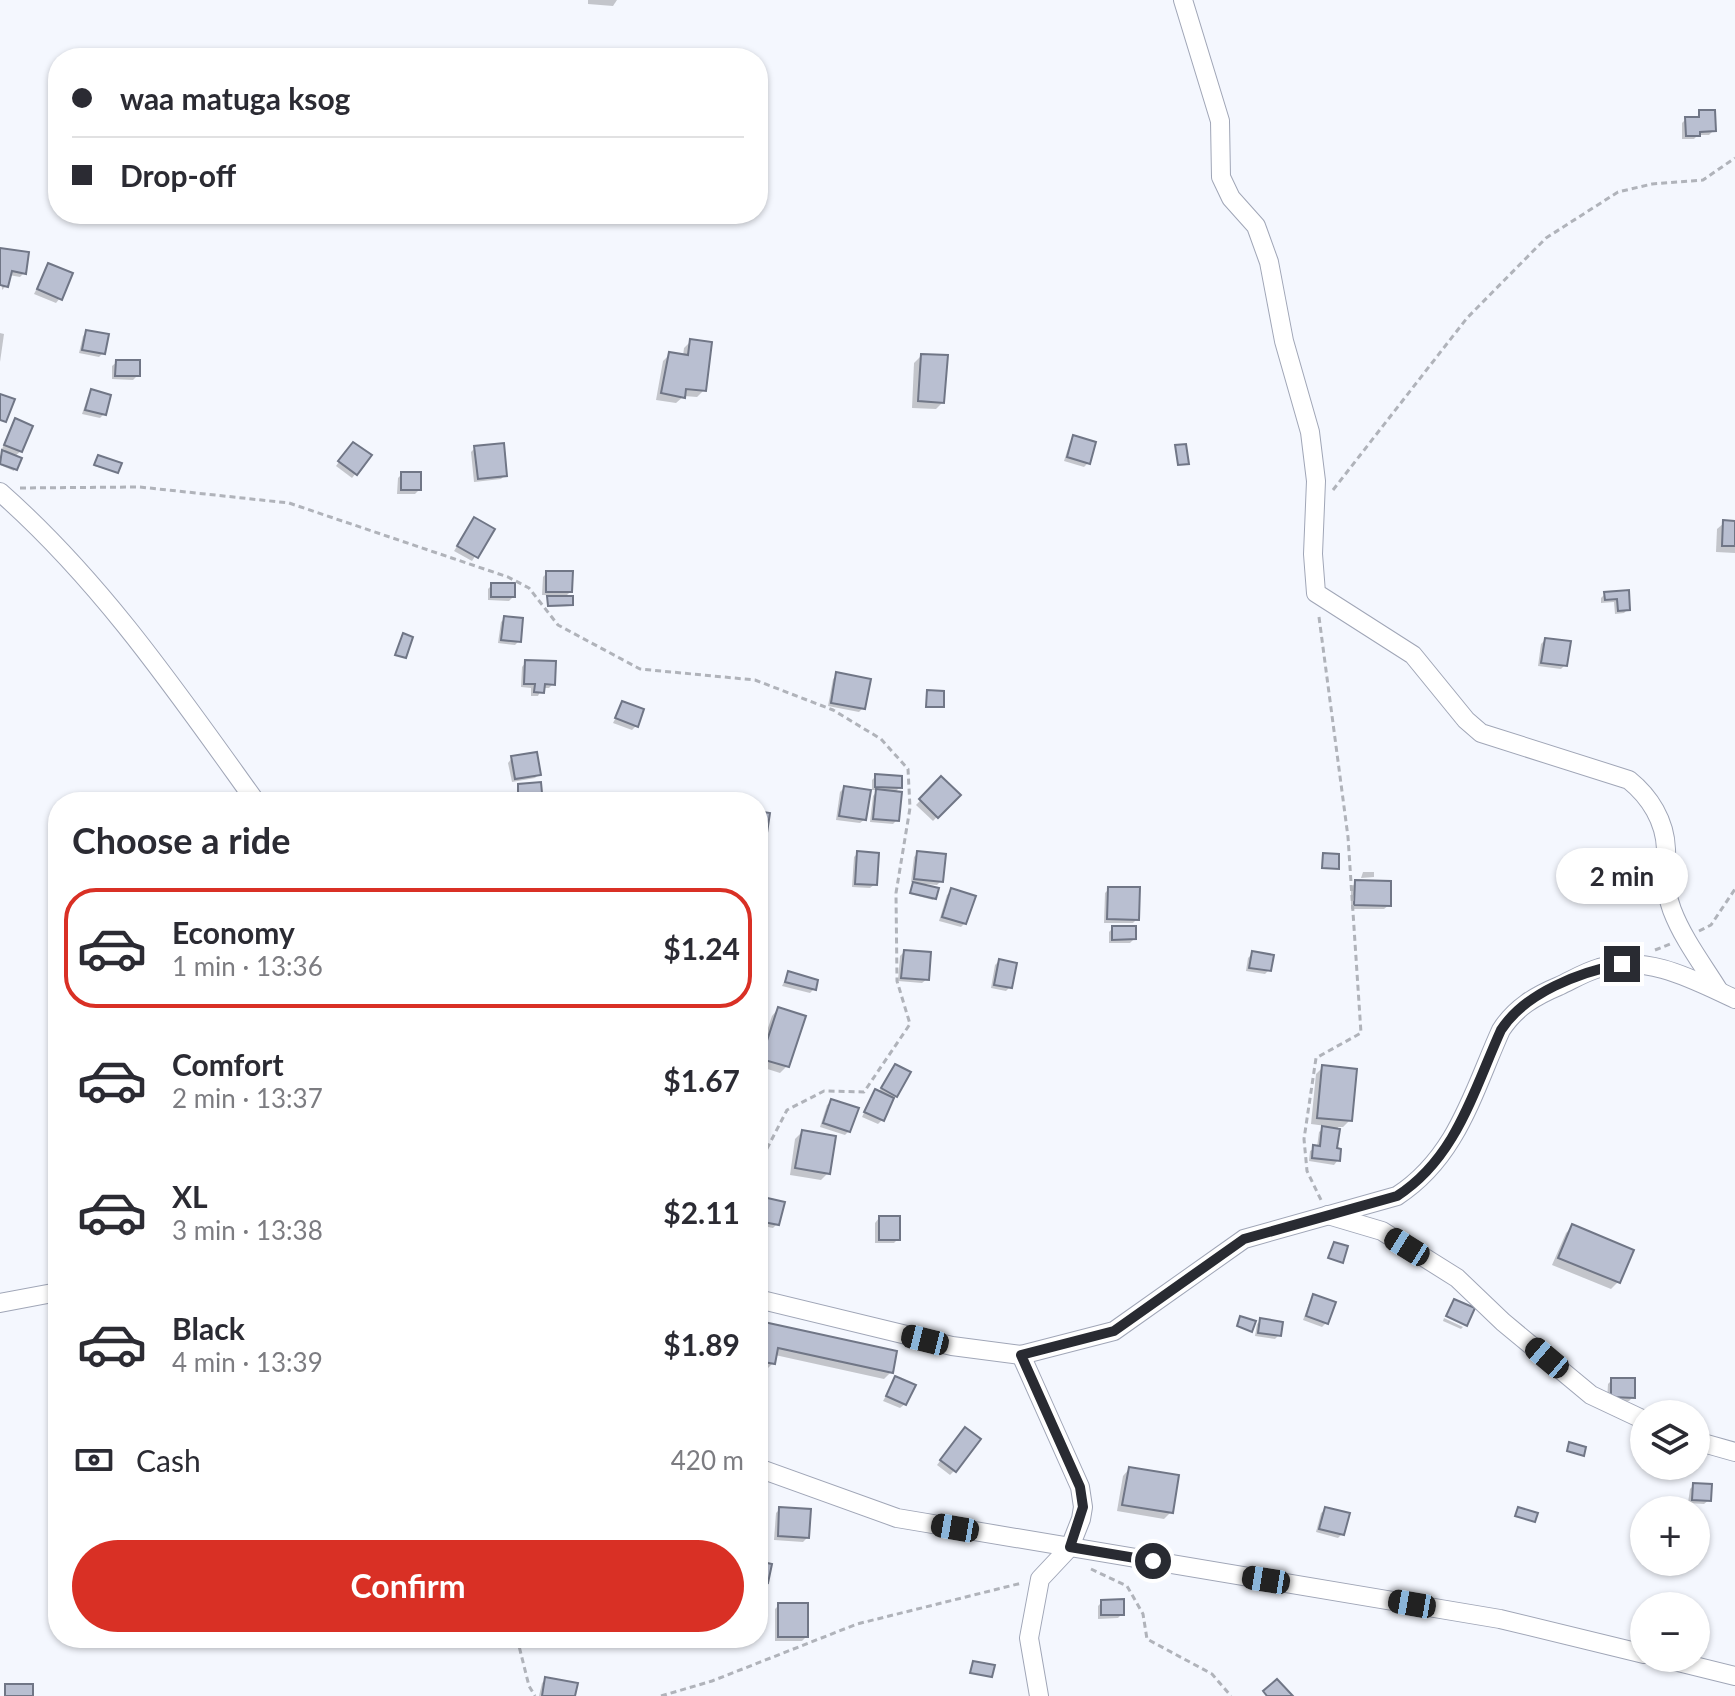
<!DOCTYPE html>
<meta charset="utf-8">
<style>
:root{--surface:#fff;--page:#f2f2f3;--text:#2b2b33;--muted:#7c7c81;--line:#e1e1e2;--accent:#d93025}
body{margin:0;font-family:Lato,sans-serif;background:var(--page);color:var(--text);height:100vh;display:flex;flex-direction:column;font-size:30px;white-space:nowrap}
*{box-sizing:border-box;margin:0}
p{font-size:26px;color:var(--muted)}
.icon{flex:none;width:44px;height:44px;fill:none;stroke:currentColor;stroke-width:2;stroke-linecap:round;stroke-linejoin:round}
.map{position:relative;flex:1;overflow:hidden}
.details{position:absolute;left:48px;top:792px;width:720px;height:856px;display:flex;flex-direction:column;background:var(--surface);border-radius:32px;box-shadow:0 2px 6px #0004}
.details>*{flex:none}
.top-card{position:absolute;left:48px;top:48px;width:720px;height:176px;border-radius:32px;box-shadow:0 2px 6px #0004;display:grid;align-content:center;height:176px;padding:0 24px;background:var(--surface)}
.fabs{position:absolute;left:1630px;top:1400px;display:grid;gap:16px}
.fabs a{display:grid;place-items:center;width:80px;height:80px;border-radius:50%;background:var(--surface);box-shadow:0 2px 6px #0004;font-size:40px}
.end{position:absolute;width:36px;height:36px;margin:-18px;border:10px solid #292b32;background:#fff;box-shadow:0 0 0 4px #fff}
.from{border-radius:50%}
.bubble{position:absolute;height:56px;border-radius:28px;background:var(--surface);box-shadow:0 2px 6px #0004;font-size:26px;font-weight:700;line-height:56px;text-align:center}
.car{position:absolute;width:24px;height:48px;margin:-24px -12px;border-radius:10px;box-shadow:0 0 6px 2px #0007;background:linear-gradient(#222 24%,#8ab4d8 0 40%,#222 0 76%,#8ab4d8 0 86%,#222 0)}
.top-card b{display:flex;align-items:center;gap:28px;height:76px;font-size:30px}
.top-card b+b{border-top:2px solid var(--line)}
.top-card i{width:20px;height:20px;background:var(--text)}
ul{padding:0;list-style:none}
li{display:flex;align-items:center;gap:24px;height:120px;margin:0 16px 12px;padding:0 8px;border:4px solid transparent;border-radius:32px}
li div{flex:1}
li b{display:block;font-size:30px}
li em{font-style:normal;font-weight:700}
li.current{border-color:var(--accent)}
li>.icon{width:72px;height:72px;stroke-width:1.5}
h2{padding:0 24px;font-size:36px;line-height:96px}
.pay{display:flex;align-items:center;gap:20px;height:88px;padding:0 24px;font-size:30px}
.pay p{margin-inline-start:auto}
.primary-button{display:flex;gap:16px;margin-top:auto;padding:16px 24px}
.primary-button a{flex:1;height:92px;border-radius:48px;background:var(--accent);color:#fff;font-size:32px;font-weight:700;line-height:92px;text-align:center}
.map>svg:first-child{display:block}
</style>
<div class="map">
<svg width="1735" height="1696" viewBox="0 0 1735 1696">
<rect width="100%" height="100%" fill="#f4f7fe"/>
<g fill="#0003">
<path d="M588 0H617L613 6 588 4Z"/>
<path d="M1700 112 1713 131 1709 135H1698L1694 139H1682V123L1686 119H1696Z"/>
<path d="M0 250 24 273 20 277 9 275 6 286 2 290Z"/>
<path d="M48 266 60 298 56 303 34 294Z"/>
<path d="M87 332 103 353 99 357 79 353 83 336Z"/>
<path d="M0 333 4 334 0 362Z"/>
<path d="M691 341 704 390 697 397 684 396 676 403 656 400 663 361 670 354 683 356 684 348Z"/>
<path d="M921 356 943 402 936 409 912 408 914 363Z"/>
<path d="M117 362 138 375 133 380 112 379V366Z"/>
<path d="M92 391 104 414 100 418 82 414 88 396Z"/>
<path d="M16 421 21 451 14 457V471L0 465V456L5 450 2 449 12 425Z"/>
<path d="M1074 437 1088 463 1084 467 1064 461 1070 442Z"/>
<path d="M349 448 356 473 352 478 336 466Z"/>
<path d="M475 448 505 475 501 479 474 482 471 452Z"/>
<path d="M97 458 117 472 94 466Z"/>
<path d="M402 474 419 490 415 494H397L398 478Z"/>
<path d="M474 519 492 530 472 561 454 551Z"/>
<path d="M1724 523H1735V553L1716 552 1717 529Z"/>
<path d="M547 573 570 592 564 598 571 605 570 606 547 607V600L551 595H542L543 577Z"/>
<path d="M492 585 513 597 509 601 488 600V589Z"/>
<path d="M1627 592 1628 609 1624 613 1615 614 1614 602 1601 603V598L1605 594Z"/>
<path d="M505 618 519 641 515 645 498 643 501 622Z"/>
<path d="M1545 640 1565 665 1561 669 1538 666 1541 644Z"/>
<path d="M526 662 553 684 549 688H542L538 696H531V688L521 687 522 667Z"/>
<path d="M837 675 863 708 859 712 828 706 833 679Z"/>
<path d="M623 704 636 726 632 730 613 723Z"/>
<path d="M512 758 539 774 535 778 512 782 508 763Z"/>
<path d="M876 776 900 787 894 793 897 820 893 824 870 822 873 796 878 790H872V780Z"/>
<path d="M941 779 958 795 933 821 916 805Z"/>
<path d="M844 788 865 819 860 823 836 820 840 792Z"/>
<path d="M858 853 875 884 870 888 852 887 854 857Z"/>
<path d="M918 853 941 881 937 885 925 884 934 898 933 900 910 894 915 883 911 882 914 857Z"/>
<path d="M1363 872H1374V877L1361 878Z"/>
<path d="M1356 883 1389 905 1384 909H1351V887Z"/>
<path d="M1109 889 1137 919 1133 923H1104L1105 893Z"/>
<path d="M951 891 965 923 961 927 939 921 947 895Z"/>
<path d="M1113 928 1134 939 1130 943H1109V932Z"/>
<path d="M904 952 927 979 922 983 898 981 900 956Z"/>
<path d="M1252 954 1269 970 1265 974 1246 971 1248 958Z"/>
<path d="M999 961 1010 987 1006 991 991 988 995 965Z"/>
<path d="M788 974 814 989 810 993 782 986Z"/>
<path d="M778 1009 787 1066 780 1073 758 1066V1058L772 1016Z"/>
<path d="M895 1066 896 1096 882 1120 878 1124 862 1117 872 1096 876 1092 878 1093Z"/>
<path d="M1323 1067 1350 1120 1343 1127H1338L1335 1150 1338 1160 1334 1165 1309 1161 1310 1151 1317 1147 1319 1132 1326 1126 1311 1124 1316 1074Z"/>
<path d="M832 1101 849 1131 845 1135 820 1127 827 1105Z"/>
<path d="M802 1132 828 1173 821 1180 790 1175 795 1139Z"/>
<path d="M763 1199 777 1224 773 1228 758 1225V1209Z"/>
<path d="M879 1218 898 1239 894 1243H875V1223Z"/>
<path d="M1572 1227 1631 1251 1618 1282 1611 1289 1552 1265 1566 1233Z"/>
<path d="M1314 1296 1326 1323 1322 1327 1303 1320 1310 1301Z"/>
<path d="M1444 1318 1463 1327 1461 1329 1443 1321Z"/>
<path d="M1261 1320 1279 1335 1275 1339 1255 1336 1257 1324Z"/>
<path d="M765 1324 891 1372 884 1379 775 1355 773 1363 766 1370 758 1368V1331Z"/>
<path d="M896 1378 905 1404 900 1408 883 1401Z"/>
<path d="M1612 1380 1633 1397 1629 1401H1607L1608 1384Z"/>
<path d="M961 1433 954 1471 950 1475 937 1465Z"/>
<path d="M1129 1469 1171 1512 1164 1519 1117 1511 1123 1476Z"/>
<path d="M1694 1485 1709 1500 1704 1504 1688 1503 1690 1489Z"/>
<path d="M780 1509 807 1538 803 1542 774 1540 776 1513Z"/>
<path d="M1326 1509 1342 1534 1338 1538 1316 1532 1321 1513Z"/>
<path d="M1102 1602 1122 1614 1118 1618 1098 1619V1606Z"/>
<path d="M779 1605 806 1637 802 1641H775V1609Z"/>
<path d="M546 1679 573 1696H539L542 1683Z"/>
</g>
<g fill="#b9bfd1" stroke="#707686" stroke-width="2">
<path d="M1699 110H1715L1716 131 1700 132V136H1686L1685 117H1699Z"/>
<path d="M0 248 29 252 26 274 12 271 8 287 0 285Z"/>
<path d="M48 263 73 273 62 300 37 289Z"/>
<path d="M86 330 109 334 105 354 82 350Z"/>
<path d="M690 339 712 342 706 391 686 389 685 398 661 393 669 352 688 355Z"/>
<path d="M921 354 948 355 944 403 918 401Z"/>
<path d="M116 360H140V376H115Z"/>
<path d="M91 389 111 395 106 415 85 410Z"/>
<path d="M0 394 15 399 6 422 0 420Z"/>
<path d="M15 418 33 426 22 452 4 445Z"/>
<path d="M1073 435 1096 442 1090 464 1067 457Z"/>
<path d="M353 442 372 455 357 475 338 461Z"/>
<path d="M504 443 507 476 478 479 474 446Z"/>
<path d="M1186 444 1189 464 1178 465 1175 445Z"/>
<path d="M2 450 22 458 17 470 0 464Z"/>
<path d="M98 455 122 463 118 473 94 465Z"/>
<rect x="401" y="472" width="20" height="18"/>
<path d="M474 517 495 529 478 558 457 546Z"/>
<path d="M1723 520 1735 521V546H1722Z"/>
<path d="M546 571H573L572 592H546Z"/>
<rect x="491" y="583" width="24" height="14"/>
<path d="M1629 590 1630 610 1618 611 1617 599 1605 600 1604 592Z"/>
<path d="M547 596H573V605L548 606Z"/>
<path d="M504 616 523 618 521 642 501 640Z"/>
<path d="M403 633 413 637 406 658 395 655Z"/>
<path d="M1545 638 1571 641 1567 666 1541 663Z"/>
<path d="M525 660 556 661 555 685 545 684 544 693 534 692 535 684H524Z"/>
<path d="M836 672 871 679 865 709 831 703Z"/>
<path d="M927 690 944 691V707H926Z"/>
<path d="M622 701 644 709 638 727 615 718Z"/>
<path d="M537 752 541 775 515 779 511 756Z"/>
<path d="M875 774 902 776V788L875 787Z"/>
<path d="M941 776 961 795 938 818 919 799Z"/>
<path d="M541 782 542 793 518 795V784Z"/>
<path d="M844 786 871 790 866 820 839 816Z"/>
<path d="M876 789 902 792 899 821 873 819Z"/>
<path d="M758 811 770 813 765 846 758 845Z"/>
<path d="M857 851 879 853 877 885 855 884Z"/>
<path d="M917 851 946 854 943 882 914 879Z"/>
<path d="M1323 853 1339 854V869L1322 868Z"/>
<path d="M1355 880 1391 881V906L1354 905Z"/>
<path d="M913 882 939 888 936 899 910 893Z"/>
<path d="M1108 887H1140L1139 920 1107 919Z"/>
<path d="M951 888 976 896 966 924 942 917Z"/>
<path d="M1112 926H1136V939L1112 940Z"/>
<path d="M904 950 931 952 929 980 901 978Z"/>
<path d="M1252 951 1274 955 1271 971 1249 968Z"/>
<path d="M999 959 1017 963 1012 988 994 985Z"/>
<path d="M788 971 818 980 816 990 785 982Z"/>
<path d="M778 1007 806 1016 789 1067 761 1059Z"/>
<path d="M895 1064 911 1072 897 1097 881 1088Z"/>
<path d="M1322 1065 1357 1069 1352 1121 1317 1118Z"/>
<path d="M875 1089 894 1098 884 1121 864 1112Z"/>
<path d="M831 1099 859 1108 850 1132 823 1123Z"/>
<path d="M1322 1126 1340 1129 1337 1148 1341 1149 1340 1161 1312 1158 1313 1145 1320 1146Z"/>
<path d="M802 1130 836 1136 830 1174 795 1168Z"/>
<path d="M763 1197 785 1202 779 1225 758 1221Z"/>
<rect x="879" y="1216" width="21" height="24"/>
<path d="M1572 1224 1634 1250 1620 1283 1558 1258Z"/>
<path d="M1334 1242 1348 1246 1343 1263 1328 1258Z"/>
<path d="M1313 1294 1336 1302 1328 1324 1306 1316Z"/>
<path d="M1454 1299 1475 1308 1467 1326 1446 1316Z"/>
<path d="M1240 1316 1256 1321 1252 1332 1237 1326Z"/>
<path d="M1260 1318 1283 1322 1281 1336 1258 1333Z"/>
<path d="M764 1322 897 1351 893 1373 778 1348 775 1364 758 1361Z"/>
<path d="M895 1376 916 1385 906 1405 886 1396Z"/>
<path d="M1611 1378H1635V1398L1611 1397Z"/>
<path d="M965 1427 981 1439 956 1472 940 1460Z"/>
<path d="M1569 1442 1586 1447 1584 1456 1567 1451Z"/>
<path d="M1129 1467 1179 1475 1173 1513 1122 1505Z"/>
<path d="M1693 1483 1712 1484 1711 1501 1692 1500Z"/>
<path d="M779 1507 811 1509 809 1538 778 1536Z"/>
<path d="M1325 1507 1350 1513 1344 1535 1319 1529Z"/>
<path d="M1518 1507 1538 1513 1535 1522 1515 1516Z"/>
<path d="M758 1561 772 1564 768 1583 758 1580Z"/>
<path d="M1124 1599V1615H1101V1600Z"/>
<rect x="778" y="1603" width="30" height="34"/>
<path d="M973 1661 995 1665 992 1677 970 1673Z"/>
<path d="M545 1677 578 1683 575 1696H542Z"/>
<path d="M1277 1679 1293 1696H1267L1263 1691Z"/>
<rect x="5" y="1684" width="28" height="12"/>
</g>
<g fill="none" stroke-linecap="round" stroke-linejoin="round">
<defs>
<g id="minor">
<path d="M1183 0 1220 121 1221 177 1231 198 1256 226 1269 262 1284 341 1310 432 1316 481 1313 554 1316 593 1413 655 1466 720 1481 733 1629 780C1650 797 1665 821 1666 849 1667 873 1663 887 1672 910 1683 939 1703 965 1719 991"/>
<path d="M0 492C102 582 177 692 256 802"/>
<path d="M1328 1215 1382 1231 1457 1278 1503 1322 1591 1395 1644 1420"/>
<path d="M758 1299 952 1346 1021 1355 1114 1331 1244 1239 1397 1196C1457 1157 1473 1092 1501 1030 1515 1008 1535 996 1559 986 1572 980 1585 972 1599 968 1649 955 1690 978 1735 999"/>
<path d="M0 1303 58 1292"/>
<path d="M1021 1355 1080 1487 1083 1507 1081 1519 1070 1547 1040 1579 1029 1638 1039 1696"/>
<path d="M1696 1441 1735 1452"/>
<path d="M758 1468 897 1518 1500 1619 1644 1654"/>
<path d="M1662 1658 1735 1676"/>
</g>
</defs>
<use href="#minor" stroke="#a0a6b7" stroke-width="20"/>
<g stroke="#b0b3ba" stroke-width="3" stroke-dasharray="6 4" stroke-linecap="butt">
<path d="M20 488 140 487 289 503 508 577 529 588 558 625 640 669 755 680 833 710 881 739 908 769 910 808 896 893 897 981 910 1024 864 1092 824 1091 787 1110 758 1166"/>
<path d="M1333 490 1467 318 1546 238 1618 192 1652 184 1703 180 1735 158"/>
<path d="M1319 617 1348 837 1361 1033 1316 1058 1304 1139 1307 1171 1321 1200"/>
<path d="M1699 931 1711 925 1735 889"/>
<path d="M1655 950 1670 944"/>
<path d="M1091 1569 1127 1586 1143 1614 1147 1639 1212 1674 1231 1696"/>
<path d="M517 1638 529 1686 535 1696"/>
<path d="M661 1696 712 1681 857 1624 1022 1583"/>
</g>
<use href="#minor" stroke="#fff" stroke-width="18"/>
</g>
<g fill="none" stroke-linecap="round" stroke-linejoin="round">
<path stroke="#292b32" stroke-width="10" d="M1153 1561 1070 1547 1083 1507 1080 1487 1021 1355 1114 1331 1244 1239 1397 1196C1456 1158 1473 1092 1501 1030 1525 993 1579 972 1622 964"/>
</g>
</svg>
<div class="fabs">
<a><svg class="icon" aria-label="layers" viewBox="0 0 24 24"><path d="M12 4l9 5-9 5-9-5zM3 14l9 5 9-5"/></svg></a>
<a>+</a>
<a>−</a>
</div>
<i class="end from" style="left:1153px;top:1561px"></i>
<i class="end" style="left:1622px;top:964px"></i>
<div class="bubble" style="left:1556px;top:848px;width:132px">2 min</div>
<i class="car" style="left:1407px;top:1247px;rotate:302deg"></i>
<i class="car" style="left:925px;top:1340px;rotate:284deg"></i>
<i class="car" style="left:1547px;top:1358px;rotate:310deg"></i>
<i class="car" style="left:955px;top:1528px;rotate:280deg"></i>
<i class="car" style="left:1266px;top:1580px;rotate:279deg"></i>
<i class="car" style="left:1412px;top:1604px;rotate:280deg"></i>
<div class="top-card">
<b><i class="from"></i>waa matuga ksog</b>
<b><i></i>Drop-off</b>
</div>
<section class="details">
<h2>Choose a ride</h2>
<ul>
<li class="current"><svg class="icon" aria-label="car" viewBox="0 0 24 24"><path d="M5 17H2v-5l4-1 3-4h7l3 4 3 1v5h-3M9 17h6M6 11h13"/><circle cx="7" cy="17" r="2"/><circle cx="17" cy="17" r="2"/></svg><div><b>Economy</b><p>1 min · 13:36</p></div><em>$1.24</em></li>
<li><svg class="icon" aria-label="car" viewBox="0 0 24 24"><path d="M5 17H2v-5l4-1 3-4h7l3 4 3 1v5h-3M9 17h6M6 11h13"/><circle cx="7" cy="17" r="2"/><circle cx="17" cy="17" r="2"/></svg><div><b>Comfort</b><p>2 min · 13:37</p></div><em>$1.67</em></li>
<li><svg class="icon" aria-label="car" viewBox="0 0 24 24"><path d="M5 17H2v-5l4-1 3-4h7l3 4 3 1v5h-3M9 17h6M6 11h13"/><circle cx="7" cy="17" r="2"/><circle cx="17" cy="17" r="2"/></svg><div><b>XL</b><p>3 min · 13:38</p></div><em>$2.11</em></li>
<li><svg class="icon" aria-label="car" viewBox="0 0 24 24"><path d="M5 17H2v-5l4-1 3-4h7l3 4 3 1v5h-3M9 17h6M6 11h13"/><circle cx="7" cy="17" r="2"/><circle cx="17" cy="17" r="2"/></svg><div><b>Black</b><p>4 min · 13:39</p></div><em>$1.89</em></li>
</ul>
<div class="pay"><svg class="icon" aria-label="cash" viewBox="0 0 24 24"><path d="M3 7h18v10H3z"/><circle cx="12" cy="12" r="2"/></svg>Cash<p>420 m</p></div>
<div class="primary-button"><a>Confirm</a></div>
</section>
</div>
